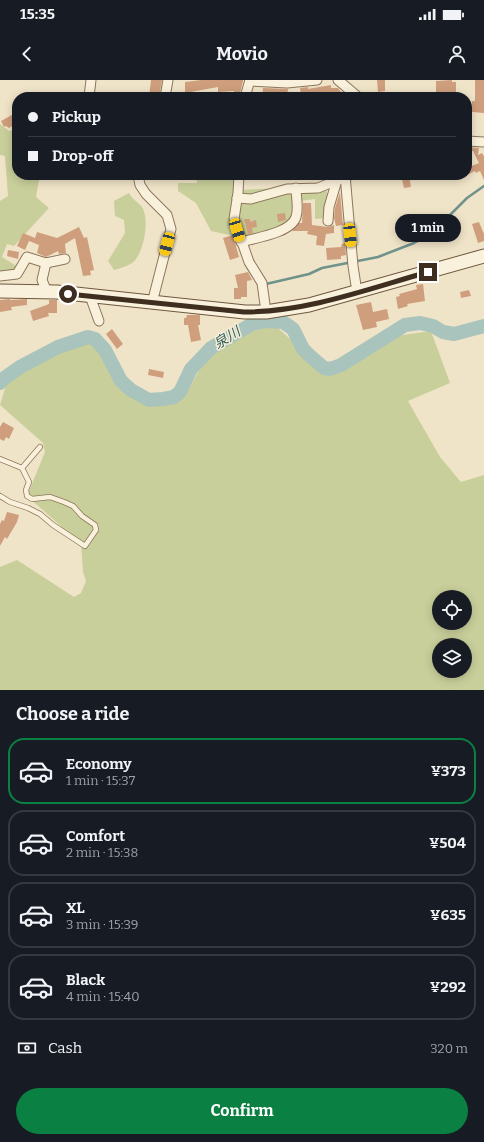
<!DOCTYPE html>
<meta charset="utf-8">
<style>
:root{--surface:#171b24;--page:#20242c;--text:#f1f3f6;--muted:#9ea1a6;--line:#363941;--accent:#0b8043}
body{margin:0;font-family:Bitter,"Noto Sans JP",serif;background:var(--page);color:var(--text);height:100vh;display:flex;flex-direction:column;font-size:15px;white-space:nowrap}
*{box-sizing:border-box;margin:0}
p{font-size:13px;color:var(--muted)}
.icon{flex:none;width:22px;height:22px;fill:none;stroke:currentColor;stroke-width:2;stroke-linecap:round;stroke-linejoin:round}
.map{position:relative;height:610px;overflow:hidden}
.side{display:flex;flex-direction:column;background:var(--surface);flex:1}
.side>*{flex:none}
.banner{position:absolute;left:12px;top:12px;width:460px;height:88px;border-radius:16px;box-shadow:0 2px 10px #0003;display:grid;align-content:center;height:88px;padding:0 16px;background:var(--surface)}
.buttons{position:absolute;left:432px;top:510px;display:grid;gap:8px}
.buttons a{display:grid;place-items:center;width:40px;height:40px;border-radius:50%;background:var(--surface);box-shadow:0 2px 10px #0003;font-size:20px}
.end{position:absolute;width:18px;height:18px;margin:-9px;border:5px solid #3d2e20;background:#fff;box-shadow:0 0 0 2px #fff}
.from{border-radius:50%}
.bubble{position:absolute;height:28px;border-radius:14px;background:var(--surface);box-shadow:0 2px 10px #0003;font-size:13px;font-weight:700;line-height:28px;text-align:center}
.car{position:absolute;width:12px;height:24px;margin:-12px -6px;border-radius:5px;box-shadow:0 0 3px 1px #0007;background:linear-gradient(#f5c518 24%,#345 0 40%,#f5c518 0 76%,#345 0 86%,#f5c518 0)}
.banner b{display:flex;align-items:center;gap:14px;height:38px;font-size:15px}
.banner b+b{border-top:1px solid var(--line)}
.banner i{width:10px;height:10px;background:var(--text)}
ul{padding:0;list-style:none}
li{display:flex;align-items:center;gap:12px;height:66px;margin:0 8px 6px;padding:0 8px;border:2px solid var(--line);border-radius:16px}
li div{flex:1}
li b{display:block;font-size:15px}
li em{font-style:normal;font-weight:700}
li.active{border-color:var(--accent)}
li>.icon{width:36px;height:36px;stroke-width:1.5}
h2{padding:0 16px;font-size:18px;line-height:48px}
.pay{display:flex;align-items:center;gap:10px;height:44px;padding:0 16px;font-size:15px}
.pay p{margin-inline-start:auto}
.primary-button{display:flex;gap:8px;margin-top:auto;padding:8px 16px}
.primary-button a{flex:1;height:46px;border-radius:24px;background:var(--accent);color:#fff;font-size:16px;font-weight:700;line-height:46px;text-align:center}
.status{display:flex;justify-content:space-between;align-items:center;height:28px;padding:0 20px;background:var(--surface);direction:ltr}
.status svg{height:11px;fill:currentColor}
header{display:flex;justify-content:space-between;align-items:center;height:52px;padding:0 16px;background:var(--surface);font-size:18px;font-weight:700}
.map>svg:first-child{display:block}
</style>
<div class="status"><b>15:35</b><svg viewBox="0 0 49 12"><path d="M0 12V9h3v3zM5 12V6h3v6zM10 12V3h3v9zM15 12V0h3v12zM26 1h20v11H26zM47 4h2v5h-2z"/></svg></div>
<header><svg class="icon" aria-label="back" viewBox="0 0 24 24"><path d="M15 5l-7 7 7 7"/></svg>Movio<svg class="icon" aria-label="person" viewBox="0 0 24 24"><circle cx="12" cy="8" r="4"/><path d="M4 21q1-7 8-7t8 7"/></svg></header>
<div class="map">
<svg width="484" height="610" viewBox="0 0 484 610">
<rect width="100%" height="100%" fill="#f0e4c8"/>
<g fill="#c9cf9b" fill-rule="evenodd">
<path d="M0 44 9 51 17 48V95H40L36 117 49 128 14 166 7 164 2 177 18 187 14 194H0V121L8 116 5 76 0 75Z"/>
<path d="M196 95H235L239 110 323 106 327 112V138L315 139V119L300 121 293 139 279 148 251 160 211 151 196 123 178 111V103H197Z"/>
<path d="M129 113C133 120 138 122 142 127 150 139 144 175 132 183 126 187 120 188 114 190L108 181 125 153 124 140 115 136 114 121Z"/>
<path d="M270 241 327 292 356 278 396 256 431 251 450 303 408 321 440 377 461 402 484 395V610H0V487L17 480 74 517 81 513 86 501 83 492 81 464 27 416 45 372 43 363 0 325 6 305 37 274 85 258 103 267 125 309 149 324 178 319 189 309 211 268 245 245ZM439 517H465V543H439ZM439 565H465V591H439Z"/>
</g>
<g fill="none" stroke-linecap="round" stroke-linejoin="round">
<g stroke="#6f938a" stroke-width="2.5">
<path d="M266 207V204L309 194 322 188 378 177 414 163 426 157 436 149 467 118 484 106"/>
<path d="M271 235 272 241"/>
</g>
<path stroke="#a9c4bc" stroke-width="14" d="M0 303 3 299 20 287 58 267 88 257 95 259 105 270 121 301 131 310 149 320 163 319 174 317 180 312 191 289 211 268 252 244 265 241 283 242 293 249 303 269 309 275 324 288 330 289 341 285 405 245 420 243 433 246 443 252 454 254 484 246"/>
</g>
<g fill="#cf9f7d">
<path d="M151 0H162L159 17H149Z"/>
<path d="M201 0H243V1L239 17H235L234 11 218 12V7L185 13V2Z"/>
<path d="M377 0H385V11L378 12Z"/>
<path d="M452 0V2H456V12H453V14H436V1Z"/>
<path d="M475 0H484V33L472 32V21H475Z"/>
<path d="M331 5V8H338L340 11 349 17H301L300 8 308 7V9Z"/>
<path d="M263 8 288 9 287 17H262Z"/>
<path d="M17 32V43L9 48 6 46 4 47 1 41Z"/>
<path d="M467 67 479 68 478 75 482 73 484 76V100L480 91 476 93 475 91 467 95V88L479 83 473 71H467Z"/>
<path d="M401 95H409L411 107 404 108Z"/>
<path d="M340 112 343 145 336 146 334 138 335 128Z"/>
<path d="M303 123H311L312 145 328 147 334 145V153L326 154 324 166 316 165 317 156 307 154 308 151H292L299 143H302Z"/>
<path d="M285 133 286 140 278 142 277 134Z"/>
<path d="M244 139H250V142L256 140 257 147 252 148 253 153 248 154Z"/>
<path d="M479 142 484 154V161L478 163 472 144Z"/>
<path d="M79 147 84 158 87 157 94 190 90 191 91 195 83 196 75 158 65 164 66 173 59 174 58 171 46 177 37 173 39 165 29 161 25 170 17 166 23 153 35 158 37 152 57 158Z"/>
<path d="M233 155 239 177 230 180 223 158Z"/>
<path d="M345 163 346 175 341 176V179L327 180 326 168 341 167 342 164Z"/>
<path d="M8 170 19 172 18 179 7 176Z"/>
<path d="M248 192 252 200 247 201V217H241V219H234V208H238L235 195Z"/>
<path d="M423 204 425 221 407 224 408 226 398 229 396 217 400 216 399 214 417 209 416 205Z"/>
<path d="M469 210 471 216 461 218 460 212Z"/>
<path d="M10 219V220L27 219V225L11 227 12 230 0 232V220Z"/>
<path d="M49 220H57V233H48L49 236 33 241 30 231 49 224Z"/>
<path d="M371 222 373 232 387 229 389 239 376 242 377 247 363 250 356 225Z"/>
<path d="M187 235H200V245H198L201 260 191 262 188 245H184V238H186Z"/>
<path d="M112 249 123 264 117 269 106 254Z"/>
<path d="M149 289 164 292 163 298 148 295Z"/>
<path d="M3 342 14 348 9 359 6 357 4 361 0 359V347Z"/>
<path d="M7 432 19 435 17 442 7 459 5 457 0 466V444L2 440 4 441Z"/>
</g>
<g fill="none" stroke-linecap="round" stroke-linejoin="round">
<defs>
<g id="lane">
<path d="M0 379 22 388 29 402 26 410 27 416 32 419 50 417 64 422 73 426 82 436 95 445 96 450 85 466 53 445 40 434 28 428 10 422 0 416"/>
<path d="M22 388 40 367"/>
</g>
<g id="street">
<path d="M338 0 358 17"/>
<path d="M250 1 287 3 317 0"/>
<path d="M89 17 91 0"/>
<path d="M165 17 168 0"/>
<path d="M245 17 250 0"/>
<path d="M467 61 484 62"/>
<path d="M138 95 140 105 146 114 167 135 171 149 152 223"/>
<path d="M239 95 238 113 234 139 249 182 262 203 266 232"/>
<path d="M345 95 353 186 357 212"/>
<path d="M237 118 251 119 287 109 318 108 350 95"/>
<path d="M328 141 329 127 337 100"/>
<path d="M241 162C255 158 291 153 296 137 299 128 296 117 296 108"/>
<path d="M46 183 42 200 47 212"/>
<path d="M0 196 17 194 27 177 46 183 65 179"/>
<path d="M90 216 99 241"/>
</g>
<path id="secondary" d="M0 211 57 212 245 232H266L309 225 484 176"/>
</defs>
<use href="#lane" stroke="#8d765c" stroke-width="6"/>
<use href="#street" stroke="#8d765c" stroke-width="11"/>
<use href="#secondary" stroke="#6f573f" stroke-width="15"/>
<use href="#lane" stroke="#faf1dc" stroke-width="4.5"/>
<use href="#street" stroke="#faf1dc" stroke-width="9"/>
<use href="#secondary" stroke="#faf1dc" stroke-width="13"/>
</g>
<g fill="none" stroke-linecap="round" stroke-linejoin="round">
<path stroke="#3d2e20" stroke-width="5" d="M68 214 244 232C307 232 368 209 428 192"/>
</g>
<g text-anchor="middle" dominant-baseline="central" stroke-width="3" stroke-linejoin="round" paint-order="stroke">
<g font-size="14" font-style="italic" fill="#2f5d5a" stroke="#f7eed8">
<text transform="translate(227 258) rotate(-32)">泉川</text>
</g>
</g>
</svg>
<div class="buttons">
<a><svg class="icon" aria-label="locate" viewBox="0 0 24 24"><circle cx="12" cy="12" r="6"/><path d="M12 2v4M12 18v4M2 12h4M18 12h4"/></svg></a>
<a><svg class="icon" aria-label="layers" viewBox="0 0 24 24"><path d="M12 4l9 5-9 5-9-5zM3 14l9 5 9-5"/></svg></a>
</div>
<i class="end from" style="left:68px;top:214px"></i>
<i class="end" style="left:428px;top:192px"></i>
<div class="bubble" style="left:395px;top:134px;width:66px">1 min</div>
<i class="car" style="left:237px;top:150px;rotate:163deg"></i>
<i class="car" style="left:350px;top:155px;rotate:174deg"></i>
<i class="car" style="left:167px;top:164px;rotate:195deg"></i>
<div class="banner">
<b><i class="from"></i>Pickup</b>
<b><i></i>Drop-off</b>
</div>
</div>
<section class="side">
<h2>Choose a ride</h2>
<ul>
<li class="active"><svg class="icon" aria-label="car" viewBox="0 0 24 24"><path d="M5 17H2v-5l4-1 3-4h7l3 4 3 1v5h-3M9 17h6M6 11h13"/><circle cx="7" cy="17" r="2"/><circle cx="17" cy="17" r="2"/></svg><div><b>Economy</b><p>1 min · 15:37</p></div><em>¥373</em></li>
<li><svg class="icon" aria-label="car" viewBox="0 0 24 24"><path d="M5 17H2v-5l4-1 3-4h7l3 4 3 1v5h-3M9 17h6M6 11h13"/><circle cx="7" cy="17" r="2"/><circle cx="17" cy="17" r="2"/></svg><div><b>Comfort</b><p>2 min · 15:38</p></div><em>¥504</em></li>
<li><svg class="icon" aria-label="car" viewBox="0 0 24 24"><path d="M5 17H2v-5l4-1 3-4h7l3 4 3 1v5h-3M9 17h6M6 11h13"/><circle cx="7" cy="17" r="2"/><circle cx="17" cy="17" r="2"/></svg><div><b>XL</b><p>3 min · 15:39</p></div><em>¥635</em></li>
<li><svg class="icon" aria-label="car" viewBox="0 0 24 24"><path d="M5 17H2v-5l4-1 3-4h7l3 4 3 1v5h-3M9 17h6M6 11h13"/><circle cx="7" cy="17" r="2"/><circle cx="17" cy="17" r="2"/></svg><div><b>Black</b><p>4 min · 15:40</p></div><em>¥292</em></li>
</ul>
<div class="pay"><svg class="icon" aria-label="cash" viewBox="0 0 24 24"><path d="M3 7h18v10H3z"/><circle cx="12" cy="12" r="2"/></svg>Cash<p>320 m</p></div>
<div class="primary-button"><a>Confirm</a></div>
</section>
